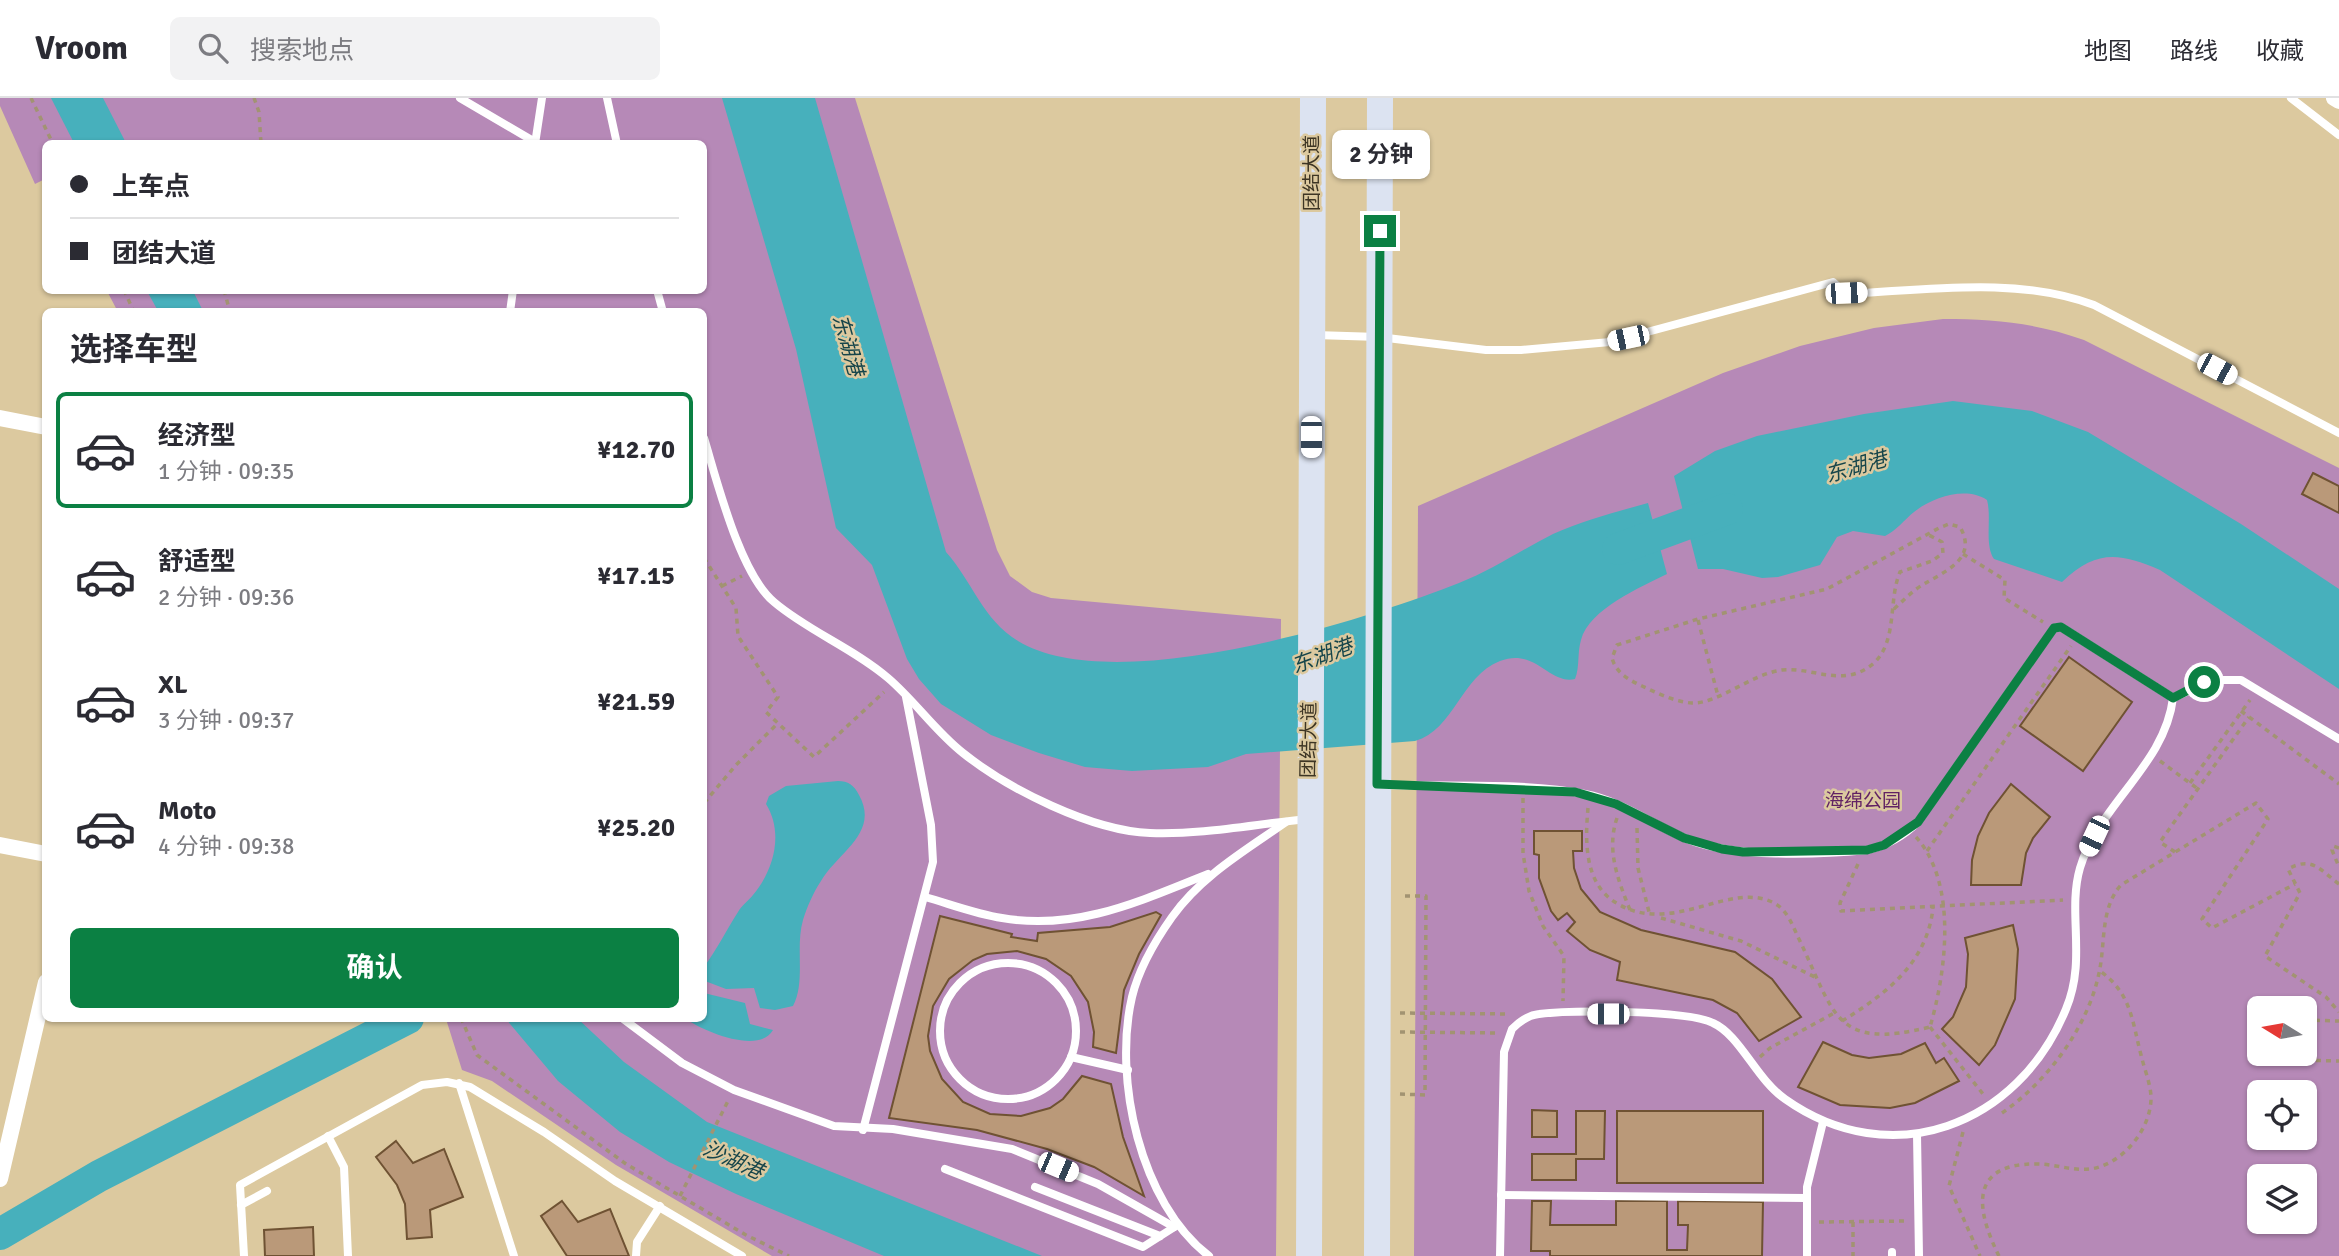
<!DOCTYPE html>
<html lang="zh">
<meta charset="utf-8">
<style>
:root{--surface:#fff;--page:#f2f2f3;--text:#2b2b33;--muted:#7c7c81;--line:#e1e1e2;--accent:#0b8043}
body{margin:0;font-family:Signika,"Noto Sans SC",sans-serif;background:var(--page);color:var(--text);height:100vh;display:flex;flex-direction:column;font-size:26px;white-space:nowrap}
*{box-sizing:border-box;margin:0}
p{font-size:23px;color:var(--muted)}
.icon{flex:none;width:38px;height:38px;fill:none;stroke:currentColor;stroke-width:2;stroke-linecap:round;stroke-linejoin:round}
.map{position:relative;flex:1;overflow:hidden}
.side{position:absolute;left:42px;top:210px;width:665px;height:714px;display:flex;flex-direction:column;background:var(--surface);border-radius:10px;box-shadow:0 2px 5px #0004}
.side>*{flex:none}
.banner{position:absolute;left:42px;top:42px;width:665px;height:154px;border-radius:10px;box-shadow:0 2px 5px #0004;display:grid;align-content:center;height:154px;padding:0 28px;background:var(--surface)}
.needle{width:46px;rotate:281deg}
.buttons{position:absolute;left:2247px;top:898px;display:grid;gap:14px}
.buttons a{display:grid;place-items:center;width:70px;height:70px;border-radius:10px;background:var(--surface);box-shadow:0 2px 5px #0004;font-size:35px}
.end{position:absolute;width:32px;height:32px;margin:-16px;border:9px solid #0b8043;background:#fff;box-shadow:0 0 0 4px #fff}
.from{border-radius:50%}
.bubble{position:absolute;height:49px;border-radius:10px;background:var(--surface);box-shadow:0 2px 5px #0004;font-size:23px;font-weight:700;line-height:49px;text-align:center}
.car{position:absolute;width:21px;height:42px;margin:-21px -10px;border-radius:9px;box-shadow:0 0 5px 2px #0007;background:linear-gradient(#fff 24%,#345 0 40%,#fff 0 76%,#345 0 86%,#fff 0)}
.banner b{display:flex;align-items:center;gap:24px;height:66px;font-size:26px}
.banner b+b{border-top:2px solid var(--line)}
.banner i{width:18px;height:18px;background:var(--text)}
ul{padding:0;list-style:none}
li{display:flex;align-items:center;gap:21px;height:116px;margin:0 14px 10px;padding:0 14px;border:4px solid transparent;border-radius:10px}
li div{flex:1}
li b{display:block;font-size:26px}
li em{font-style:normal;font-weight:700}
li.current{border-color:var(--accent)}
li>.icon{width:63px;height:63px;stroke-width:1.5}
h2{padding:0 28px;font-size:32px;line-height:84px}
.cta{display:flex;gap:14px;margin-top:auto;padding:14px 28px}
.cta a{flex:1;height:80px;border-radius:10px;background:var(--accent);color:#fff;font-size:28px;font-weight:700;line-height:80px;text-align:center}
header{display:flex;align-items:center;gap:42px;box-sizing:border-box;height:98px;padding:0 35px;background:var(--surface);border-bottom:2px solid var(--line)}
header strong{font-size:33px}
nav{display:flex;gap:38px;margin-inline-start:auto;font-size:24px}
.search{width:490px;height:63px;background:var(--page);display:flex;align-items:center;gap:18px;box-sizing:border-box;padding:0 24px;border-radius:10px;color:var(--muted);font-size:26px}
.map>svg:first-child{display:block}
</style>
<header>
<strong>Vroom</strong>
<div class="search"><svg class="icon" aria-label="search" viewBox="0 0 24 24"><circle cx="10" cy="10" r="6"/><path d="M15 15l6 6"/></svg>搜索地点</div>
<nav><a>地图</a><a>路线</a><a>收藏</a></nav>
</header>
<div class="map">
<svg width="2339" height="1158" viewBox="0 0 2339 1158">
<rect width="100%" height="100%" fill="#dcc99f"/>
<g fill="#b689b7" fill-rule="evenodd">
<path d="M0 0H855L997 452 1010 478 1032 494 1051 500 1281 521 1276 1158H772L616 1067 492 983 462 972 446 921 704 920V214H118L107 193 704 192V46H46L45 81 35 86 0 8Z"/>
<path d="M1943 221C1993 221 2037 225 2084 242L2339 370V1158H1414L1418 408 1723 275 1800 248 1874 230ZM2259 910H2305V956H2259ZM2259 994H2305V1040H2259ZM2259 1078H2305V1124H2259Z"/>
</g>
<g fill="#47b0bc">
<path d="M51 0H103L126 45H74Z"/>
<path d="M722 0H815L946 454C972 483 983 522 1018 543 1114 601 1360 524 1459 485 1492 472 1521 452 1553 436 1584 422 1616 414 1648 405L1667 476C1641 489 1589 511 1581 542 1577 555 1580 569 1575 581 1549 587 1535 549 1500 563 1461 578 1454 632 1415 643L1246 656 1208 669 1132 673 1085 669 1039 655 991 637 941 606 919 581 907 561 872 467 836 430 796 251Z"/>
<path d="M147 193H193L203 213H158Z"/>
<path d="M1953 303 2032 313 2088 334 2241 426 2339 491V591L2160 472C2118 454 2096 452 2062 484L1994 461C1984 446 1992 420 1987 402 1966 388 1933 399 1914 414 1904 422 1896 433 1885 438L1853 433 1837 439 1820 467 1778 479 1762 480 1723 471H1698L1674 378 1715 353 1757 338 1864 316Z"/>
<path d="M838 683C848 683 854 687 859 697 880 735 838 754 821 783 813 795 807 809 803 822 795 849 806 884 793 908L775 912 760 910 754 890 726 891 705 883 704 869C717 851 726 833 738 814 742 807 748 803 753 797 774 772 784 735 766 706L769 698 786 688Z"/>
<path d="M704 895 745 905 750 926 773 932C759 957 703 933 686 921L704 920Z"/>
<path d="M506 921H578L624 964 707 1024 1042 1158H884L736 1096 669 1064 620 1034 558 983Z"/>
</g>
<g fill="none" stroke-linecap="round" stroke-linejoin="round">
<g stroke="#47b0bc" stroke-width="32">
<path d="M1618 451 1727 411"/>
<path d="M0 1136 99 1078 408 920"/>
</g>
</g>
<g fill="#ba9979" stroke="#6f5233" stroke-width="2">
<path d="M2313 375 2339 388V415L2302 396Z"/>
<path d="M2069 559 2132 604 2083 673 2020 628Z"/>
<path d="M2011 686 2050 719 2033 740 2026 755 2021 787H1971L1972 762 1978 738 1989 715Z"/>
<path d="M1534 733H1582V753H1573L1574 770 1581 791 1600 814 1641 832 1735 854 1772 881 1801 919 1759 943 1737 915 1713 902 1617 882 1620 864 1590 852 1567 833 1575 824 1567 815 1558 822 1551 813 1539 780V757L1534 756Z"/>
<path d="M1156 814 1161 817 1139 856 1124 892 1116 955 1093 949 1094 934 1088 904 1071 878 1046 861 1017 853 987 856 973 862 949 881 933 908 928 938 930 953 942 981 963 1004 990 1016 1021 1018 1050 1010 1063 1001 1082 978 1111 986 1123 1039 1144 1098 1094 1069 1047 1051 977 1032 889 1020 940 818 1012 836 1011 839 1037 843 1038 835 1110 829Z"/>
<path d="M2013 827 2018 851 2015 901 1995 947 1979 967 1942 931 1953 919 1966 889 1968 856 1965 840Z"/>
<path d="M1823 944 1852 957 1869 960 1901 956 1925 945 1936 965 1944 960 1959 983 1915 1005 1890 1010 1840 1007 1798 989Z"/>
<path d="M1532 1012 1557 1013V1039H1532Z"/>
<path d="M1576 1013H1605L1604 1061H1576V1082H1532V1056H1576Z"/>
<rect x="1617" y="1013" width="146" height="72"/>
<path d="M396 1043 413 1065 444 1051 463 1099 430 1112 432 1139 407 1141 405 1106 397 1087 376 1059Z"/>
<path d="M562 1103 578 1124 610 1111 629 1158H567L541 1118Z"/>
<path d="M1532 1103H1551L1550 1127H1616V1103H1667V1152H1687L1688 1127H1678V1103L1763 1104 1762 1158H1550V1153H1531Z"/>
<path d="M313 1129 314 1158H265L264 1132Z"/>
</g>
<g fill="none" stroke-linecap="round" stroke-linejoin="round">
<g stroke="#a29372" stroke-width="3.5" stroke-dasharray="5 5" stroke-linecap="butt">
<path d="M31 0 53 46"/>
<path d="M254 0 259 14 261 46"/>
<path d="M124 192 134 214"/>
<path d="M224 192 230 214"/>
<path d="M1963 456 2005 482 2004 500 2043 524"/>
<path d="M704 460 736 510 738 538 778 599 766 614 814 659 884 594"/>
<path d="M722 488 742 478"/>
<path d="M1894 511C1904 502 1913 492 1924 486 1946 473 1978 460 1960 429L1949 426 1939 430 1827 491 1698 521 1617 547 1612 560C1616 575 1629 582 1642 588 1657 595 1675 604 1692 605 1718 606 1751 576 1782 572 1815 569 1844 591 1874 565 1898 542 1888 502 1900 474L1932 463 1943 455 1942 444 1927 436"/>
<path d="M1698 522 1718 598"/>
<path d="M2241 613 2339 686"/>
<path d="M2160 663 2198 691"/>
<path d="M2190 685 2250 602"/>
<path d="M1523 700V755L1529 793 1543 828 1564 858 1563 903"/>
<path d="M704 705 736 667 778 625"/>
<path d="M1588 710C1585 744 1584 787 1618 806 1673 838 1730 782 1774 805 1787 812 1792 826 1798 839 1835 915 1833 953 1930 929"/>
<path d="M1617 720C1606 752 1618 782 1630 812"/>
<path d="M1637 730 1638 770 1650 818"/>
<path d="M1916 739C1958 786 1946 874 1930 929"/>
<path d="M2339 750 2333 748 2332 752 2339 769"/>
<path d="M1927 753 2071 548"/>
<path d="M2175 754 2160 744 2249 619"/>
<path d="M1858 766 1840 805 1841 813 2063 802"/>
<path d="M2339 786C2319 771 2312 758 2288 771L2300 795 2265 858 2326 899 2339 914"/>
<path d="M1661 820 1741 843 1819 881"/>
<path d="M1400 915 1510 916"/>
<path d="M461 920 477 957 626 1066 746 1137 789 1158"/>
<path d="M2305 922 2339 923"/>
<path d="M1842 923C1886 896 1927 865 1933 810"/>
<path d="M1930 929 1983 996"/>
<path d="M1400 934 1499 935"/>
<path d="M2302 956V962L2339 963"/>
<path d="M1760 959 1770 950 1836 914"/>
<path d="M1400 996 1425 997 1426 798H1401"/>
<path d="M2002 1015C2048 983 2090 927 2100 870 2105 843 2101 809 2121 787L2256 705 2268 721 2202 821 2212 830 2295 786"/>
<path d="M1963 1034 1949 1088 1980 1158"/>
<path d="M680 1098 728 1003"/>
<path d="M1819 1124 1906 1123"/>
<path d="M1853 1124V1158"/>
<path d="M1999 1158C1976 1112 1968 1065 2037 1066 2055 1066 2072 1073 2090 1071 2122 1067 2152 1031 2151 998 2150 984 2144 970 2141 957 2132 922 2131 895 2100 873"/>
</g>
<g stroke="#fff" stroke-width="8">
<path d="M460 0 535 44"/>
<path d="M607 0 617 46"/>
<path d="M2291 0 2339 37"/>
<path d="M535 46 542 0"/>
<path d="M657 192 663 214"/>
<path d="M510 214 513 192"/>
<path d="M1315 237 1379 239 1486 252H1521L1610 244 1833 184 1846 196C1928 192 2016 178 2094 207L2339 335"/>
<path d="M704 340C717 383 740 476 774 504 808 533 853 550 888 580 915 603 935 633 963 655 1008 691 1092 733 1150 735 1203 737 1255 726 1308 721"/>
<path d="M2173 600 2212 582H2241L2339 641"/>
<path d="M1383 687C1445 689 1525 684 1585 696 1622 703 1653 727 1687 741 1733 760 1817 757 1867 752 1886 748 1904 738 1918 724L2054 530 2061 529 2173 600"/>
<path d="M925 799C950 806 976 816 1002 820 1077 833 1140 803 1208 776"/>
<circle cx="1008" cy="933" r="68"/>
<path d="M622 920 682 965 734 992 834 1028 893 1031 1012 1051 1098 1086 1174 1129"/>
<path d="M1071 959 1128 972"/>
<path d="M459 985 514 1158"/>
<path d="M863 1032 933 764 931 727 906 599"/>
<path d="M1917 1036 1919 1158"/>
<path d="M328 1038 344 1069 348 1158"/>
<path d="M945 1071 1143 1149 1176 1128"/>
<path d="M1035 1089 1160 1138"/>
<path d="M1501 1097 1806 1100"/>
<path d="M241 1107 267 1093"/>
<path d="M244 1158 240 1087 422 987 447 984 470 989 544 1034 615 1083 742 1158"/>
<path d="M636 1158 637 1144 660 1108"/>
<path d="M1209 1158C1140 1105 1113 981 1132 899 1139 870 1155 843 1172 819 1201 778 1246 752 1286 724"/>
<path d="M1500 1158 1504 954 1512 931C1520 923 1528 917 1539 916 1571 912 1688 912 1713 925 1740 937 1756 981 1785 1001 1891 1076 2018 1028 2066 911 2087 861 2067 815 2080 770 2099 706 2165 667 2173 600"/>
<path d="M1807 1158V1089L1823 1024"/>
<path d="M1892 1158V1154"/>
</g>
<g stroke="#fff" stroke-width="16">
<path d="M2334 0 2339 3"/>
<path d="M0 320 46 329"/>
<path d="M0 747 46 756"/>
<path d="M0 1081 46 884"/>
</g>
<g stroke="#dce3f1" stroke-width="26">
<path d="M1309 1158 1313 0"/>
<path d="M1377 1158 1380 0"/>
</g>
</g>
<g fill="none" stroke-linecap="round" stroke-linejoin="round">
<path stroke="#0b8043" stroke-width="9" d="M1380 133 1377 686 1575 694 1616 706 1684 740 1722 751 1743 754 1867 752 1884 747 1918 724 2054 530 2061 529 2173 600 2204 584"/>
</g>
<g text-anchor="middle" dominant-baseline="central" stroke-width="5" stroke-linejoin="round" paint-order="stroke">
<g font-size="19" fill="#3d3524" stroke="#dcc99f">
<text transform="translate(1312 75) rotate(-90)">团结大道</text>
<text transform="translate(1309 642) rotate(-89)">团结大道</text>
</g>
<g font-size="19" fill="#612264" stroke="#dcc99f">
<text x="1863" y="703">海绵公园</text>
</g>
<g font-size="21" font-style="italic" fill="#16454a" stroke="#dcc99f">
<text transform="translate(848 247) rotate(74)">东湖港</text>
<text transform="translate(1856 369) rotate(-16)">东湖港</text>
<text transform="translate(1322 558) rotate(-20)">东湖港</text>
<text transform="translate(733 1062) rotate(24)">沙湖港</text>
</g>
</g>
</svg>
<div class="buttons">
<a><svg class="needle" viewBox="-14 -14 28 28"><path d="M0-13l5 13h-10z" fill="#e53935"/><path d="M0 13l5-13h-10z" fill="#7c7c81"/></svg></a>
<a><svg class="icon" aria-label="locate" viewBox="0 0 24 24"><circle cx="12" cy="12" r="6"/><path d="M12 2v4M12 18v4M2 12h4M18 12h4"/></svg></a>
<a><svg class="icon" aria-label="layers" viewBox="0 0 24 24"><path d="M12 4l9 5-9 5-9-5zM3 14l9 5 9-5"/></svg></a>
</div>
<i class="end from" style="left:2204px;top:584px"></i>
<i class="end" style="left:1380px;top:133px"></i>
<div class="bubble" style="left:1332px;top:32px;width:98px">2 分钟</div>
<i class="car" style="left:1846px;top:195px;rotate:88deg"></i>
<i class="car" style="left:1628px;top:240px;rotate:258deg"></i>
<i class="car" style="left:2217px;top:271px;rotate:118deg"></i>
<i class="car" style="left:1311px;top:339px;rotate:180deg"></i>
<i class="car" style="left:2094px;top:738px;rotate:205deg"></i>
<i class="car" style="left:1608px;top:916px;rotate:270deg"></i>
<i class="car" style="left:1058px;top:1069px;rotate:113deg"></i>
<div class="banner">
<b><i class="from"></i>上车点</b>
<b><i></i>团结大道</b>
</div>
<section class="side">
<h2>选择车型</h2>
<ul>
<li class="current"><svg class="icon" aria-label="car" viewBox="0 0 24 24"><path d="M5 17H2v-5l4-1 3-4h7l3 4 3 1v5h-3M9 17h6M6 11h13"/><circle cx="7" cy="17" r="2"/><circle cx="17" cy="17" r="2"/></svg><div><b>经济型</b><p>1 分钟 · 09:35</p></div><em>¥12.70</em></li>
<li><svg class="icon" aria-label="car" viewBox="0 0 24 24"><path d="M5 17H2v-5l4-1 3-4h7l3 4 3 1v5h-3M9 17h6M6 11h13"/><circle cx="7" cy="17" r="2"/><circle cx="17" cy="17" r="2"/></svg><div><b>舒适型</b><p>2 分钟 · 09:36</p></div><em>¥17.15</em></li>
<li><svg class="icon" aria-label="car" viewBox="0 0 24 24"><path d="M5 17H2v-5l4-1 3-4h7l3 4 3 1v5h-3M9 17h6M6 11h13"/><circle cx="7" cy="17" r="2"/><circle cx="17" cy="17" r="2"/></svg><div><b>XL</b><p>3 分钟 · 09:37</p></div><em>¥21.59</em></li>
<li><svg class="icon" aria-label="car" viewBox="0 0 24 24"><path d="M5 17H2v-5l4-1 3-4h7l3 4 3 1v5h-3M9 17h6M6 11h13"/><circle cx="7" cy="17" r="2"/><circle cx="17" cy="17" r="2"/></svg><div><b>Moto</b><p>4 分钟 · 09:38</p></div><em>¥25.20</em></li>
</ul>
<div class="cta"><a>确认</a></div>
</section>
</div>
